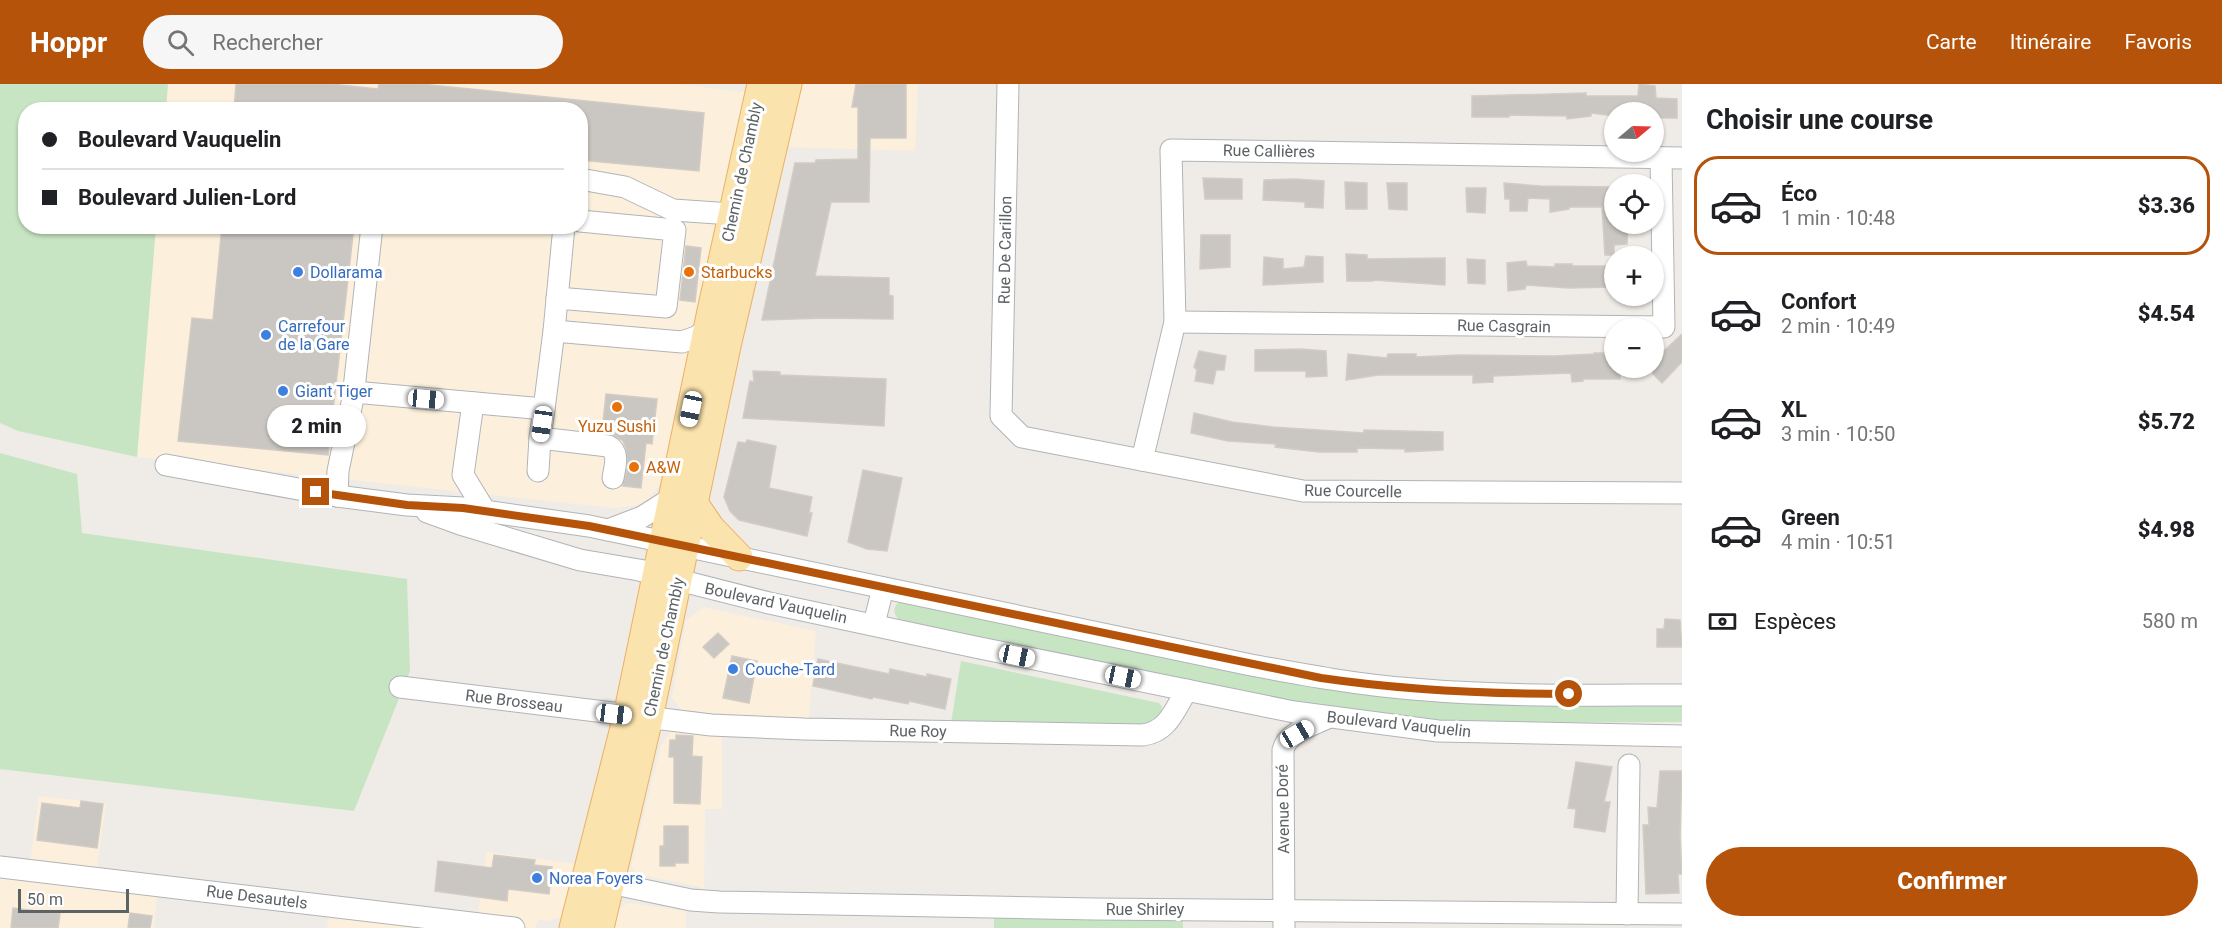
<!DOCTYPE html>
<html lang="fr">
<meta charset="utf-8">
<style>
:root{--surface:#fff;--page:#f6f6f6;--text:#202124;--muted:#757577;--line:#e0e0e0;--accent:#b45309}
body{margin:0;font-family:Roboto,sans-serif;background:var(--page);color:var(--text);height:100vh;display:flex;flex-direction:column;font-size:22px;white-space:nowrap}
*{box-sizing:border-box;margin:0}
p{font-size:20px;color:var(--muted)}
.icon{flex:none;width:33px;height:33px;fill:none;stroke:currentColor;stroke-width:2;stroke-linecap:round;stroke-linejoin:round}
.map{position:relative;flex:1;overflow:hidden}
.panel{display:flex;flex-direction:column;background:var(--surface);width:540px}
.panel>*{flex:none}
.hud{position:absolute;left:18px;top:18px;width:570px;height:132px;border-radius:24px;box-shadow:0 2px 4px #0004;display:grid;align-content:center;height:132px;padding:0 24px;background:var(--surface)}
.needle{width:39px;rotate:71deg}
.fabs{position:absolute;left:1604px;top:18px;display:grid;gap:12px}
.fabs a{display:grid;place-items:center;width:60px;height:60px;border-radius:50%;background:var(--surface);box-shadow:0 2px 4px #0004;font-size:30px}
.scale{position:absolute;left:18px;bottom:15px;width:111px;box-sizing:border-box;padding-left:6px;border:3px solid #5d6265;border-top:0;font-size:16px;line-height:21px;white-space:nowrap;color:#5d6265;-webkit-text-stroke:4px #fff;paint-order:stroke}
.end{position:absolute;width:27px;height:27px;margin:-14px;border:8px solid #b45309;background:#fff;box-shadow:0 0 0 3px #fff}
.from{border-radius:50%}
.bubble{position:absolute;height:42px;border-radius:21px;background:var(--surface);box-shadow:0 2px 4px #0004;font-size:20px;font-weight:800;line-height:42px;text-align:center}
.car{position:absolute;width:18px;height:36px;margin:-18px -9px;border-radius:8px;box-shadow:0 0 4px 2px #0007;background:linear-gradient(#fff 24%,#345 0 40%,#fff 0 76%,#345 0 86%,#fff 0)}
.hud b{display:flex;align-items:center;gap:21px;height:57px;font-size:22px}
.hud b+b{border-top:2px solid var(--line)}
.hud i{width:15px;height:15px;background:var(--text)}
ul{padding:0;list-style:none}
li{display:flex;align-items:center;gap:18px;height:99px;margin:0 12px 9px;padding:0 12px;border:3px solid transparent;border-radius:24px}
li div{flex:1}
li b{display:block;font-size:22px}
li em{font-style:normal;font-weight:800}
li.on{border-color:var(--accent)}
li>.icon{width:54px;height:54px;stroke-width:1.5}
h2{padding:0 24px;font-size:27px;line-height:72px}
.pay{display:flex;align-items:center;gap:15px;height:66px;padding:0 24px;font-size:22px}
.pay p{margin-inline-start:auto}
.action{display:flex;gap:12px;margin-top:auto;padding:12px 24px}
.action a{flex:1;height:69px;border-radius:36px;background:var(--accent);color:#fff;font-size:24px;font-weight:800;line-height:69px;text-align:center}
header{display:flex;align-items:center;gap:36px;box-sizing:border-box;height:84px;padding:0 30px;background:var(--accent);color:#fff}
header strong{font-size:28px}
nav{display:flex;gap:33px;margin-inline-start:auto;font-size:21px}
.search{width:420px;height:54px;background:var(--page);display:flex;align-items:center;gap:15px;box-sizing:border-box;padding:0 21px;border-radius:33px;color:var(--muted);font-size:22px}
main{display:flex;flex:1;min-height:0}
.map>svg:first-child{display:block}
</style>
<header>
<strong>Hoppr</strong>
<div class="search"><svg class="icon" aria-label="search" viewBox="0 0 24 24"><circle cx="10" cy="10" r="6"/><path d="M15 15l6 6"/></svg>Rechercher</div>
<nav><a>Carte</a><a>Itinéraire</a><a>Favoris</a></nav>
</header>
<main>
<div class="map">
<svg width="1682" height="844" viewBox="0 0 1682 844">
<rect width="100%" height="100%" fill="#efebe6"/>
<g fill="#fcf0dd">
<path d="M168 0H677L746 8 665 387 659 402 643 421 613 424 137 373 156 143 580 142V26L166 25Z"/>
<path d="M801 0H918L915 67 787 63Z"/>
<path d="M703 523 816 547 809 634 722 630 681 626 672 613 686 537Z"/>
<path d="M677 646 722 652V725H705L704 807 701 803 635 790 631 782 661 661 669 650V648Z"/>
<path d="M39 712 106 719 97 783 30 778Z"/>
<path d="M487 768 576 780 565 829 560 834 553 835 552 837 539 836 535 844H476Z"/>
<path d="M0 794 157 812 154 844H0Z"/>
<path d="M629 819 686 827V844H614L618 825Z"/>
<path d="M329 832 431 844H327Z"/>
</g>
<g fill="#c8e5c3">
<path d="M0 0H168L166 25 26 26V142L156 143 137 373 18 347 0 339Z"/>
<path d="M0 369 77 390 82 449 407 495 410 587 354 727 0 685Z"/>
<path d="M902 517 1277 596 1682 620V638L1496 639 1419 635 1272 616 899 536C892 529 893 520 902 517Z"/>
<path d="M961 577 1159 619 1162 622 1161 629 1163 630 1147 642 951 639Z"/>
<path d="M994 834 1183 836V844H994Z"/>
</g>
<g fill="#cac6c2" stroke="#d3ccc4" stroke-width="1.5">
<path d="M236 0H331L378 5 379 0H421L704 29 699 87 580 76V26H234Z"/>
<path d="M856 0H906V54H870L869 118H831L815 192 889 194V211L893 212V235L825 234 762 236 795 79H815L816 76 858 75V23H852Z"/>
<path d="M1639 0 1655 2 1656 14 1677 15V34H1653V28H1614V32L1591 29V32L1567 35V32L1509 31V33H1472V12L1586 9V12H1638Z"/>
<path d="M1203 94 1242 95V115H1205Z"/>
<path d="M1294 95 1324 97 1323 124 1305 123V118L1263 116 1264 96Z"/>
<path d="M1345 98 1367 99V125H1346Z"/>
<path d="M1387 99H1407V126L1389 125Z"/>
<path d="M1504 99 1540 102 1614 103V140H1628L1627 160 1614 161V171H1605L1602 123H1569V125L1550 128V115L1528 114 1527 127H1510V115H1505Z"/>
<path d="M1466 104H1486L1485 129 1467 128Z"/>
<path d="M222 142H354L328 371 178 357 192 234 213 236Z"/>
<path d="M1201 151H1230V183L1200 185Z"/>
<path d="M686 162 701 164 695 218 680 216Z"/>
<path d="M1346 170 1367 171V175L1445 174V201L1373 196V197H1347Z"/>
<path d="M1306 172 1323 173V198L1263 201 1264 173 1283 175V185L1304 183Z"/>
<path d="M1467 175 1485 176V200L1468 199Z"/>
<path d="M1526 177 1527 182 1555 183V180H1572V182H1614V203L1569 204 1526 201 1525 205 1508 207 1507 179Z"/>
<path d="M1682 250V278L1662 299 1653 290V277Z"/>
<path d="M1300 265 1326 267 1327 292 1306 293V287H1255V266Z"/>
<path d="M1199 267 1226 272 1224 286H1216L1213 300 1195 297 1197 286 1194 283Z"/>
<path d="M1594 269H1614V284H1620V295H1583V297L1572 298 1571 289 1493 292V298L1473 299V291H1378L1346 296 1348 270 1387 274 1388 270H1416V273L1460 271 1554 272 1594 270Z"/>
<path d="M753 287 780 288V291L886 295 884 342 743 334 750 297 754 298Z"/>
<path d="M606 310 657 315 652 360 646 359 641 404 623 402 628 381 626 364 623 357 615 352 602 348Z"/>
<path d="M1194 329 1232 338 1273 343 1364 349V346L1443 348V366L1405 368V365L1357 364V368H1319L1275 363 1276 360 1228 357 1191 349Z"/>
<path d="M747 356 776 362 769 404 812 413 809 429H812L807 452 739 436 730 427 724 413 738 358 746 359Z"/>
<path d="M863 386 902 394 887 467 867 465 848 458Z"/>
<path d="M1665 535 1680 536 1682 563H1657V545H1664Z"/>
<path d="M718 549 729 560 714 574 703 563Z"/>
<path d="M732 572 757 577 749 619 723 614Z"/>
<path d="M818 575 889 590 890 585 927 593V590L951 595 945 625 909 617 908 620 873 613 872 615 813 602Z"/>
<path d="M676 651 693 652 692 672 702 673 700 720 674 719V673H669L670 656H676Z"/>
<path d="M1576 678 1612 683 1604 718H1610L1605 748 1574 743 1576 725 1568 724Z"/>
<path d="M1660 687H1682L1680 752 1682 790H1678L1679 809 1646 810 1643 741H1649L1648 723 1657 724Z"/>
<path d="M81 717 103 720 97 764 37 756 42 719 80 724Z"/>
<path d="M664 742H688V779H675V782H660V762H664Z"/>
<path d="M494 771 535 776 534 781 552 783 549 810 508 805 507 817 435 807 438 777 492 784Z"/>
<path d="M13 824 60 830 58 844H11Z"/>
<path d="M130 829 152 832 150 844H128Z"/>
</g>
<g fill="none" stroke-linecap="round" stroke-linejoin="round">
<defs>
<g id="minor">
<path d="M1008 0 1001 332 1022 353 1303 407 1682 409"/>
<path d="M580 95 625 103 673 126 732 130"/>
<path d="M557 214 666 223 675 146 580 137"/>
<path d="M1175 238 1664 243 1661 74"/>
<path d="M554 247 682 258 696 253 708 245"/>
<path d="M354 308 544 325 554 247 564 142"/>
<path d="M473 319 463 391 485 427"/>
<path d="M544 325 540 354 608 362C620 368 615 382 613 394"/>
<path d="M1142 376 1175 238 1171 66 1682 74"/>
<path d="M166 381 337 412 407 421 463 424 589 442 1251 581C1305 591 1359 601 1413 605 1502 613 1593 611 1682 611"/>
<path d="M538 387 540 354"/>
<path d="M337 412 338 387 353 314 372 142"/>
<path d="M427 428 460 440 580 476 639 486 769 519 975 563 1294 628 1438 647 1682 652"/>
<path d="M608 446 642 433 672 414"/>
<path d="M874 540 883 504"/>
<path d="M400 603 711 641 804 645 1143 651C1169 647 1174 626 1187 606"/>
<path d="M0 783 514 844"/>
<path d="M610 799 691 816 719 818 1094 825 1682 830"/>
<path d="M1627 830 1629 681"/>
<path d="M1284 844 1283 666C1287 648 1314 641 1329 633"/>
</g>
<g id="major">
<path d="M694 419 711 444 739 473"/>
<path d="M573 844 627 632 711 227 761 0"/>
<path d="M600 844 649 634 727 262 788 0"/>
</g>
</defs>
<use href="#minor" stroke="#b1b4b7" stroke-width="23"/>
<use href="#major" stroke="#ebb063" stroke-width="29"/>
<use href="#minor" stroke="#fff" stroke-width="21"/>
<use href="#major" stroke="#fbe3ae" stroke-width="27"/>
</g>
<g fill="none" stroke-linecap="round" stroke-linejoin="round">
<path stroke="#b45309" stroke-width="8" d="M316 408 407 421 463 424 589 442 1321 594C1403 606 1486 610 1569 610"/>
</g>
<g fill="#3f7fe0" stroke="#fff" stroke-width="2">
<circle cx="298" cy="188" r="6"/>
<circle cx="266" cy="251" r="6"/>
<circle cx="283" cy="307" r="6"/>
<circle cx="733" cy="585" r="6"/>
<circle cx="537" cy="794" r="6"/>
</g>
<g fill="#e8710a" stroke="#fff" stroke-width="2">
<circle cx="689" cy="188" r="6"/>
<circle cx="617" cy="323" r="6"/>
<circle cx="634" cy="383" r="6"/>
</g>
<g text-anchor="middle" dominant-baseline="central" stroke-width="6" stroke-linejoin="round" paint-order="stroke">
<g font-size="16" fill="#5d6265" stroke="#fff">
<text transform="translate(1269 67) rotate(1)">Rue Callières</text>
<text transform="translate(742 88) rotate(-78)">Chemin de Chambly</text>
<text transform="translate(1005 166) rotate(-89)">Rue De Carillon</text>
<text transform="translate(1504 242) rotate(1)">Rue Casgrain</text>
<text transform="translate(1353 407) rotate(1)">Rue Courcelle</text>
<text transform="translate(776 519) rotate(12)">Boulevard Vauquelin</text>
<text transform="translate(664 563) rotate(-78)">Chemin de Chambly</text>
<text transform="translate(514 617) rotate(7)">Rue Brosseau</text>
<text transform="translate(1399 640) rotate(6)">Boulevard Vauquelin</text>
<text transform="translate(918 647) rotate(1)">Rue Roy</text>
<text transform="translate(1283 725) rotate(-91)">Avenue Doré</text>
<text transform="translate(257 813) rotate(7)">Rue Desautels</text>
<text x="1145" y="825">Rue Shirley</text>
</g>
<g font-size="16" fill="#366cbe" stroke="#fff" text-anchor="start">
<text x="310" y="188">Dollarama</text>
<text x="278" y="242">Carrefour<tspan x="278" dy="18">de la Gare</tspan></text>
<text x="295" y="307">Giant Tiger</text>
<text x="745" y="585">Couche-Tard</text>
<text x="549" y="794">Norea Foyers</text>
</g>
<g font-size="16" fill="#c56008" stroke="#fff" text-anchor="start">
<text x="701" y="188">Starbucks</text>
<text x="617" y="342" text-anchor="middle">Yuzu Sushi</text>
<text x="646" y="383">A&amp;W</text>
</g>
</g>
</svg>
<div class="fabs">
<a><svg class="needle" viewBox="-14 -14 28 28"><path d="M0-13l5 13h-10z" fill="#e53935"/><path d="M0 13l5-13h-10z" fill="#757577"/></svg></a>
<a><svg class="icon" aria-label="locate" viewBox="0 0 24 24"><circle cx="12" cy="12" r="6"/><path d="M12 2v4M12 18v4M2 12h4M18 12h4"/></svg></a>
<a>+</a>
<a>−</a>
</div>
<div class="scale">50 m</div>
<i class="end from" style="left:1569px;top:610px"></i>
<i class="end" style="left:316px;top:408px"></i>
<div class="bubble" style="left:267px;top:321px;width:99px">2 min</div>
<i class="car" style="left:426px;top:315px;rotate:95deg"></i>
<i class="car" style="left:691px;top:325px;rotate:192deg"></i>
<i class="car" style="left:542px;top:340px;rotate:188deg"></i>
<i class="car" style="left:1017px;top:572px;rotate:102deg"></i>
<i class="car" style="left:1123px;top:593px;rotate:102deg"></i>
<i class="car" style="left:614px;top:630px;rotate:97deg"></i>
<i class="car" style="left:1297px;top:650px;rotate:60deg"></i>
<div class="hud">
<b><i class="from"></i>Boulevard Vauquelin</b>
<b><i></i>Boulevard Julien-Lord</b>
</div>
</div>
<section class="panel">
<h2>Choisir une course</h2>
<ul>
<li class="on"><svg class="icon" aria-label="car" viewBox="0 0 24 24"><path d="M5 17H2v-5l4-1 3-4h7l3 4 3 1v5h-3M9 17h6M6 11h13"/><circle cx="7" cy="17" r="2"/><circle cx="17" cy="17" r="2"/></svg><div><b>Éco</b><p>1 min · 10:48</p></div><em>$3.36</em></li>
<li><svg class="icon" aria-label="car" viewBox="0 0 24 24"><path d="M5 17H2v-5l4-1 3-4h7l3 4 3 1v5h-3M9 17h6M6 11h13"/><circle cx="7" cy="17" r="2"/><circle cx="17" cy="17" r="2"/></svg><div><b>Confort</b><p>2 min · 10:49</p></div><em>$4.54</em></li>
<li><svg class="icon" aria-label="car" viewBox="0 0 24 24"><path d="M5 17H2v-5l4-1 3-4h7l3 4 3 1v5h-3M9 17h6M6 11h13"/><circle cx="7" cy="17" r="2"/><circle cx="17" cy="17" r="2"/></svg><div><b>XL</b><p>3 min · 10:50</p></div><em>$5.72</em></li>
<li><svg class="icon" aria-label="car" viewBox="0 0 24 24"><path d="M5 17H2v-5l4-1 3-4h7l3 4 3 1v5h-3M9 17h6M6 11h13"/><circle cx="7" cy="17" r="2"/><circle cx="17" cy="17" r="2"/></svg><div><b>Green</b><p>4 min · 10:51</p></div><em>$4.98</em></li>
</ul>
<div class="pay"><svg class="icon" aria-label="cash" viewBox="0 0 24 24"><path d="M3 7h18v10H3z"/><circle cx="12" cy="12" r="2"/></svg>Espèces<p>580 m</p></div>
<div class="action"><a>Confirmer</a></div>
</section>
</main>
